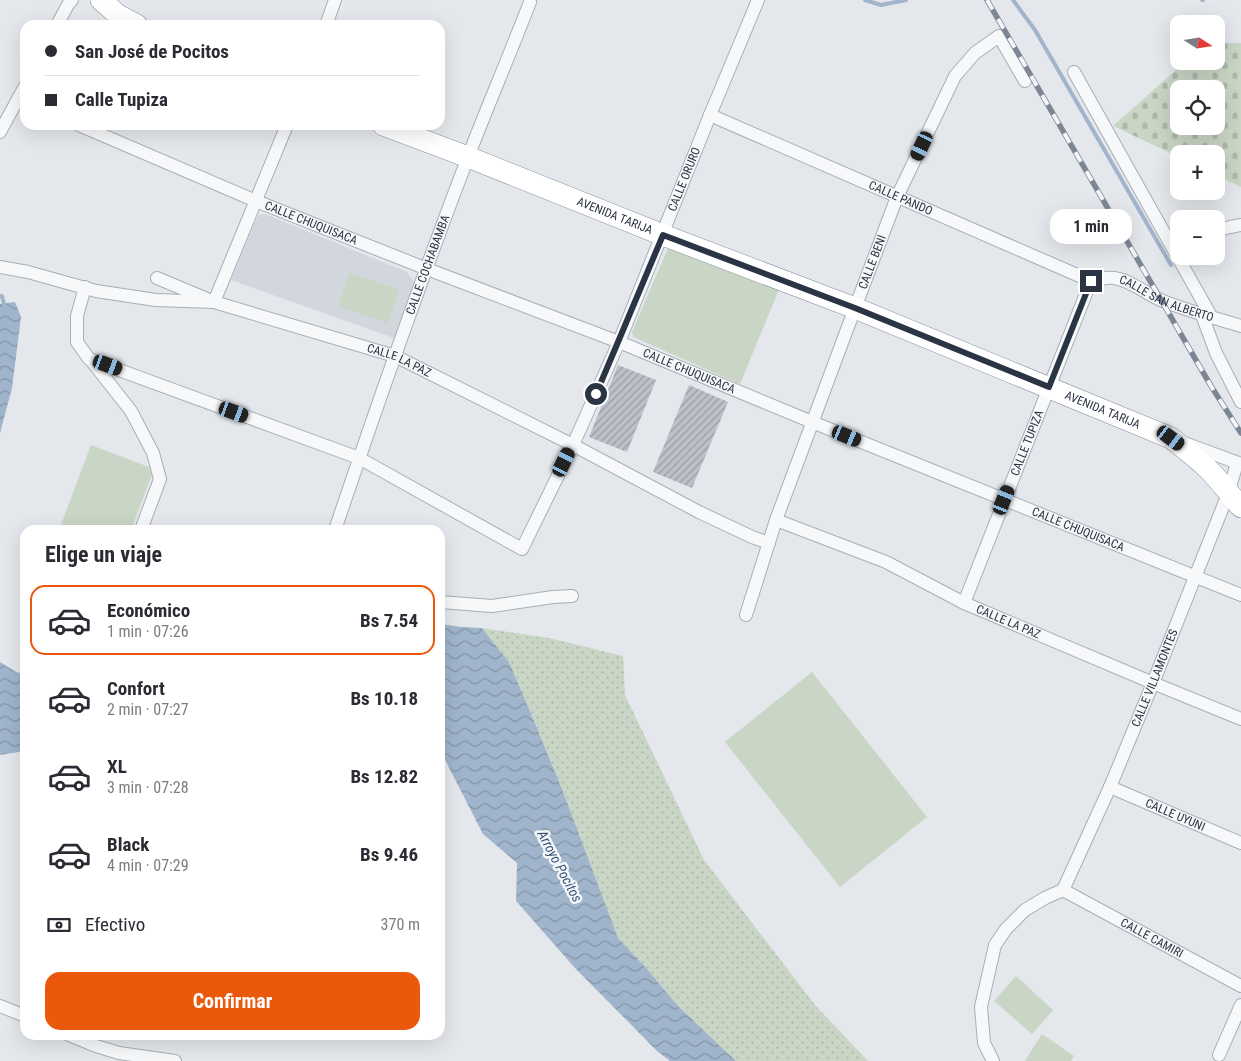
<!DOCTYPE html>
<html lang="es">
<meta charset="utf-8">
<style>
:root{--surface:#fff;--page:#f7f7f7;--text:#2b2b33;--muted:#7c7c81;--line:#e1e1e2;--accent:#ea580c}
body{margin:0;font-family:"Roboto Condensed",sans-serif;background:var(--page);color:var(--text);height:100vh;display:flex;flex-direction:column;font-size:19px;white-space:nowrap}
*{box-sizing:border-box;margin:0}
p{font-size:16px;color:var(--muted)}
.icon{flex:none;width:28px;height:28px;fill:none;stroke:currentColor;stroke-width:2;stroke-linecap:round;stroke-linejoin:round}
.map{position:relative;flex:1;overflow:hidden}
.side{position:absolute;left:20px;top:525px;width:425px;height:515px;display:flex;flex-direction:column;background:var(--surface);border-radius:15px;box-shadow:0 5px 20px #0002}
.side>*{flex:none}
.guide{position:absolute;left:20px;top:20px;width:425px;height:110px;border-radius:15px;box-shadow:0 5px 20px #0002;display:grid;align-content:center;height:110px;padding:0 25px;background:var(--surface)}
.needle{width:32px;rotate:102deg}
.buttons{position:absolute;left:1170px;top:15px;display:grid;gap:10px}
.buttons a{display:grid;place-items:center;width:55px;height:55px;border-radius:10px;background:var(--surface);box-shadow:0 5px 20px #0002;font-size:25px}
.end{position:absolute;width:22px;height:22px;margin:-11px;border:6px solid #2b3444;background:#fff;box-shadow:0 0 0 2px #fff}
.from{border-radius:50%}
.bubble{position:absolute;height:35px;border-radius:15px;background:var(--surface);box-shadow:0 5px 20px #0002;font-size:16px;font-weight:700;line-height:35px;text-align:center}
.car{position:absolute;width:15px;height:30px;margin:-15px -8px;border-radius:6px;box-shadow:0 0 4px 1px #0007;background:linear-gradient(#222 24%,#8ab4d8 0 40%,#222 0 76%,#8ab4d8 0 86%,#222 0)}
.guide b{display:flex;align-items:center;gap:18px;height:48px;font-size:19px}
.guide b+b{border-top:1px solid var(--line)}
.guide i{width:12px;height:12px;background:var(--text)}
ul{padding:0;list-style:none}
li{display:flex;align-items:center;gap:15px;height:70px;margin:0 10px 8px;padding:0 15px;border:2px solid transparent;border-radius:15px}
li div{flex:1}
li b{display:block;font-size:19px}
li em{font-style:normal;font-weight:700}
li.active{border-color:var(--accent)}
li>.icon{width:45px;height:45px;stroke-width:1.5}
h2{padding:0 25px;font-size:22px;line-height:60px}
.pay{display:flex;align-items:center;gap:12px;height:55px;padding:0 25px;font-size:19px}
.pay p{margin-inline-start:auto}
.cta{display:flex;gap:10px;margin-top:auto;padding:10px 25px}
.cta a{flex:1;height:58px;border-radius:15px;background:var(--accent);color:#fff;font-size:20px;font-weight:700;line-height:58px;text-align:center}
.map>svg:first-child{display:block}
</style>
<div class="map">
<svg width="1241" height="1061" viewBox="0 0 1241 1061">
<defs>
<pattern id="grass-dots" width="8" height="8" patternUnits="userSpaceOnUse" patternTransform="scale(1.25)"><rect width="8" height="8" fill="#c9d5c5"/><path d="M2 2h.1M6 6h.1" fill="none" stroke="#adb7aa" stroke-width="1.8" stroke-linecap="round"/></pattern>
<pattern id="cemetery-stones" width="16" height="16" patternUnits="userSpaceOnUse" patternTransform="scale(1.25)"><rect width="16" height="16" fill="#c9d5c5"/><path d="M2 7V4a2 2 0 0 1 4 0v3zM10 15v-3a2 2 0 0 1 4 0v3z" fill="#adb7aa"/></pattern>
<pattern id="water-waves" width="16" height="10" patternUnits="userSpaceOnUse" patternTransform="scale(1.25)"><rect width="16" height="10" fill="#a0b5cb"/><path d="M0 5q4-4 8 0t8 0" fill="none" stroke="#8394a6"/></pattern>
<pattern id="building-hatch" width="6" height="6" patternUnits="userSpaceOnUse" patternTransform="scale(1.25)"><rect width="6" height="6" fill="#bbc0c9"/><path d="M-1 1l2-2M0 6l6-6M5 7l2-2" fill="none" stroke="#989da5"/></pattern>
</defs>
<rect width="100%" height="100%" fill="#e4e7eb"/>
<path fill="#d2d6dd" d="M265 214 407 272 414 282 394 338 231 280 258 215Z"/>
<path fill="url(#grass-dots)" d="M482 628 549 638 623 656 625 695 704 860 815 1005 868 1061H736L679 1007 647 969 618 938 562 789 529 709 509 662Z"/>
<path fill="url(#cemetery-stones)" fill-rule="evenodd" d="M1216 43H1241V187L1216 175V154H1179V157L1113 126 1186 61H1216ZM1179 89H1216V126H1179Z"/>
<g fill="#c9d5c5">
<path d="M669 246 780 287 740 384 633 337 632 332Z"/>
<path d="M350 273 399 290 388 323 338 306Z"/>
<path d="M91 445 154 469 131 530H59Z"/>
<path d="M812 672 927 817 840 887 725 742Z"/>
<path d="M1016 976 1053 1010 1032 1034 994 1001Z"/>
<path d="M1042 1034 1074 1056 1071 1061H1025Z"/>
</g>
<g fill="url(#water-waves)">
<path d="M15 302 21 317 12 388 0 433V304Z"/>
<path d="M440 624 461 627 482 628 509 662 529 709 562 789 618 938 647 969 679 1007 736 1061H670L657 1051 575 968 516 901 517 863 483 834 440 750Z"/>
<path d="M0 662 16 672 25 674V751L0 755Z"/>
</g>
<g fill="none" stroke-linecap="round" stroke-linejoin="round">
<g stroke="#a0b5cb" stroke-width="4">
<path d="M865 0 881 5 906 0"/>
<path d="M1013 0 1035 30 1171 265"/>
<path d="M1202 0H1203"/>
<path d="M0 296H2L5 308"/>
</g>
</g>
<g fill="url(#building-hatch)">
<path d="M618 365 656 380 627 452 589 437Z"/>
<path d="M689 385 728 402 692 488 653 472Z"/>
</g>
<g fill="none" stroke-linecap="round" stroke-linejoin="round">
<defs>
<g id="minor">
<path d="M57 25 69 3 72 0"/>
<path d="M326 25 335 0"/>
<path d="M1074 72 1212 318"/>
<path id="s1" d="M710 115 1091 281"/>
<path id="s2" d="M79 125 256 201 427 269 619 342 812 422 1241 595"/>
<path d="M0 132 25 86"/>
<path d="M1216 231 1230 227 1241 225"/>
<path id="s3" d="M0 267 28 272 96 291 156 300 214 302 395 356 573 445 699 512 752 537 769 543"/>
<path d="M157 278 207 299"/>
<path id="s4" d="M1091 281C1099 279 1106 277 1114 278 1131 280 1147 295 1163 301 1188 311 1215 318 1241 326"/>
<path id="s5" d="M85 287 77 316V342L89 359 359 458 522 549 573 445 619 342 710 115 758 0"/>
<path d="M214 302 287 125"/>
<path d="M1202 315 1216 353 1241 402"/>
<path d="M90 359 131 411 153 453 160 479 141 530"/>
<path d="M1187 444 1241 464"/>
<path id="s6" d="M776 520 886 562 964 603 1153 683 1241 719"/>
<path id="s7" d="M335 530C377 405 421 280 468 157 488 105 510 54 530 2"/>
<path d="M440 602 492 606 553 597 572 596"/>
<path id="s8" d="M964 603 1091 281"/>
<path id="s9" d="M746 615 776 520 855 308 897 197 955 76 975 53 999 36 1025 81"/>
<path id="s10" d="M1110 787 1241 843"/>
<path id="s11" d="M1063 890 1110 787 1153 683 1228 494 1237 463"/>
<path id="s12" d="M1063 890 1241 986"/>
<path d="M0 1006 25 1016"/>
<path d="M69 1035 96 1046 119 1053 175 1061"/>
<path d="M1219 1055 1241 1005"/>
<path d="M993 1061 984 1043 981 1007 995 945 1006 929 1025 910 1045 898 1063 890"/>
</g>
<g id="trunk">
<path d="M101 0 118 15 137 25"/>
<path id="s13" d="M383 125 468 157 663 235 855 308 1171 438C1185 449 1198 459 1210 471 1221 482 1230 495 1241 507"/>
</g>
</defs>
<use href="#minor" stroke="#a9aeb6" stroke-width="14"/>
<use href="#trunk" stroke="#8b94a2" stroke-width="22"/>
<use href="#minor" stroke="#f6f8fa" stroke-width="12"/>
<use href="#trunk" stroke="#fff" stroke-width="21"/>
<defs>
<path id="rail" d="M987 0 1211 386 1241 433"/>
</defs>
<use href="#rail" stroke="#7d8695" stroke-width="5.5"/>
<use href="#rail" stroke="#f4f6f9" stroke-width="4" stroke-dasharray="11" stroke-linecap="butt"/>
</g>
<g fill="none" stroke-linecap="round" stroke-linejoin="round">
<path stroke="#2b3444" stroke-width="6" d="M596 394 618 342 663 235 855 308 1049 387 1091 281"/>
</g>
<g text-anchor="middle" dominant-baseline="central" stroke-width="5" stroke-linejoin="round" paint-order="stroke">
<g font-size="12" fill="#2b3444" stroke="#f4f6f9">
<text stroke="none"><textPath href="#s5" startOffset="955">CALLE ORURO</textPath></text>
<text stroke="none"><textPath href="#s1" startOffset="208">CALLE PANDO</textPath></text>
<text stroke="none"><textPath href="#s13" startOffset="249">AVENIDA TARIJA</textPath></text>
<text stroke="none"><textPath href="#s2" startOffset="252">CALLE CHUQUISACA</textPath></text>
<text stroke="none"><textPath href="#s9" startOffset="375">CALLE BENI</textPath></text>
<text stroke="none"><textPath href="#s7" startOffset="281">CALLE COCHABAMBA</textPath></text>
<text stroke="none"><textPath href="#s4" startOffset="80">CALLE SAN ALBERTO</textPath></text>
<text stroke="none"><textPath href="#s3" startOffset="412">CALLE LA PAZ</textPath></text>
<text stroke="none"><textPath href="#s2" startOffset="658">CALLE CHUQUISACA</textPath></text>
<text stroke="none"><textPath href="#s13" startOffset="774">AVENIDA TARIJA</textPath></text>
<text stroke="none"><textPath href="#s8" startOffset="172">CALLE TUPIZA</textPath></text>
<text stroke="none"><textPath href="#s2" startOffset="1078">CALLE CHUQUISACA</textPath></text>
<text stroke="none"><textPath href="#s6" startOffset="254">CALLE LA PAZ</textPath></text>
<text stroke="none"><textPath href="#s11" startOffset="231">CALLE VILLAMONTES</textPath></text>
<text stroke="none"><textPath href="#s10" startOffset="71">CALLE UYUNI</textPath></text>
<text stroke="none"><textPath href="#s12" startOffset="101">CALLE CAMIRI</textPath></text>
</g>
<g font-size="14" font-style="italic" fill="#355478" stroke="#f4f6f9">
<text transform="translate(560 866) rotate(62)">Arroyo Pocitos</text>
</g>
</g>
</svg>
<div class="buttons">
<a><svg class="needle" viewBox="-14 -14 28 28"><path d="M0-13l5 13h-10z" fill="#e53935"/><path d="M0 13l5-13h-10z" fill="#7c7c81"/></svg></a>
<a><svg class="icon" aria-label="locate" viewBox="0 0 24 24"><circle cx="12" cy="12" r="6"/><path d="M12 2v4M12 18v4M2 12h4M18 12h4"/></svg></a>
<a>+</a>
<a>−</a>
</div>
<i class="end from" style="left:596px;top:394px"></i>
<i class="end" style="left:1091px;top:281px"></i>
<div class="bubble" style="left:1050px;top:209px;width:82px">1 min</div>
<i class="car" style="left:922px;top:146px;rotate:205deg"></i>
<i class="car" style="left:108px;top:365px;rotate:110deg"></i>
<i class="car" style="left:234px;top:412px;rotate:110deg"></i>
<i class="car" style="left:847px;top:436px;rotate:112deg"></i>
<i class="car" style="left:1171px;top:438px;rotate:127deg"></i>
<i class="car" style="left:564px;top:462px;rotate:26deg"></i>
<i class="car" style="left:1004px;top:500px;rotate:22deg"></i>
<div class="guide">
<b><i class="from"></i>San José de Pocitos</b>
<b><i></i>Calle Tupiza</b>
</div>
<section class="side">
<h2>Elige un viaje</h2>
<ul>
<li class="active"><svg class="icon" aria-label="car" viewBox="0 0 24 24"><path d="M5 17H2v-5l4-1 3-4h7l3 4 3 1v5h-3M9 17h6M6 11h13"/><circle cx="7" cy="17" r="2"/><circle cx="17" cy="17" r="2"/></svg><div><b>Económico</b><p>1 min · 07:26</p></div><em>Bs 7.54</em></li>
<li><svg class="icon" aria-label="car" viewBox="0 0 24 24"><path d="M5 17H2v-5l4-1 3-4h7l3 4 3 1v5h-3M9 17h6M6 11h13"/><circle cx="7" cy="17" r="2"/><circle cx="17" cy="17" r="2"/></svg><div><b>Confort</b><p>2 min · 07:27</p></div><em>Bs 10.18</em></li>
<li><svg class="icon" aria-label="car" viewBox="0 0 24 24"><path d="M5 17H2v-5l4-1 3-4h7l3 4 3 1v5h-3M9 17h6M6 11h13"/><circle cx="7" cy="17" r="2"/><circle cx="17" cy="17" r="2"/></svg><div><b>XL</b><p>3 min · 07:28</p></div><em>Bs 12.82</em></li>
<li><svg class="icon" aria-label="car" viewBox="0 0 24 24"><path d="M5 17H2v-5l4-1 3-4h7l3 4 3 1v5h-3M9 17h6M6 11h13"/><circle cx="7" cy="17" r="2"/><circle cx="17" cy="17" r="2"/></svg><div><b>Black</b><p>4 min · 07:29</p></div><em>Bs 9.46</em></li>
</ul>
<div class="pay"><svg class="icon" aria-label="cash" viewBox="0 0 24 24"><path d="M3 7h18v10H3z"/><circle cx="12" cy="12" r="2"/></svg>Efectivo<p>370 m</p></div>
<div class="cta"><a>Confirmar</a></div>
</section>
</div>
